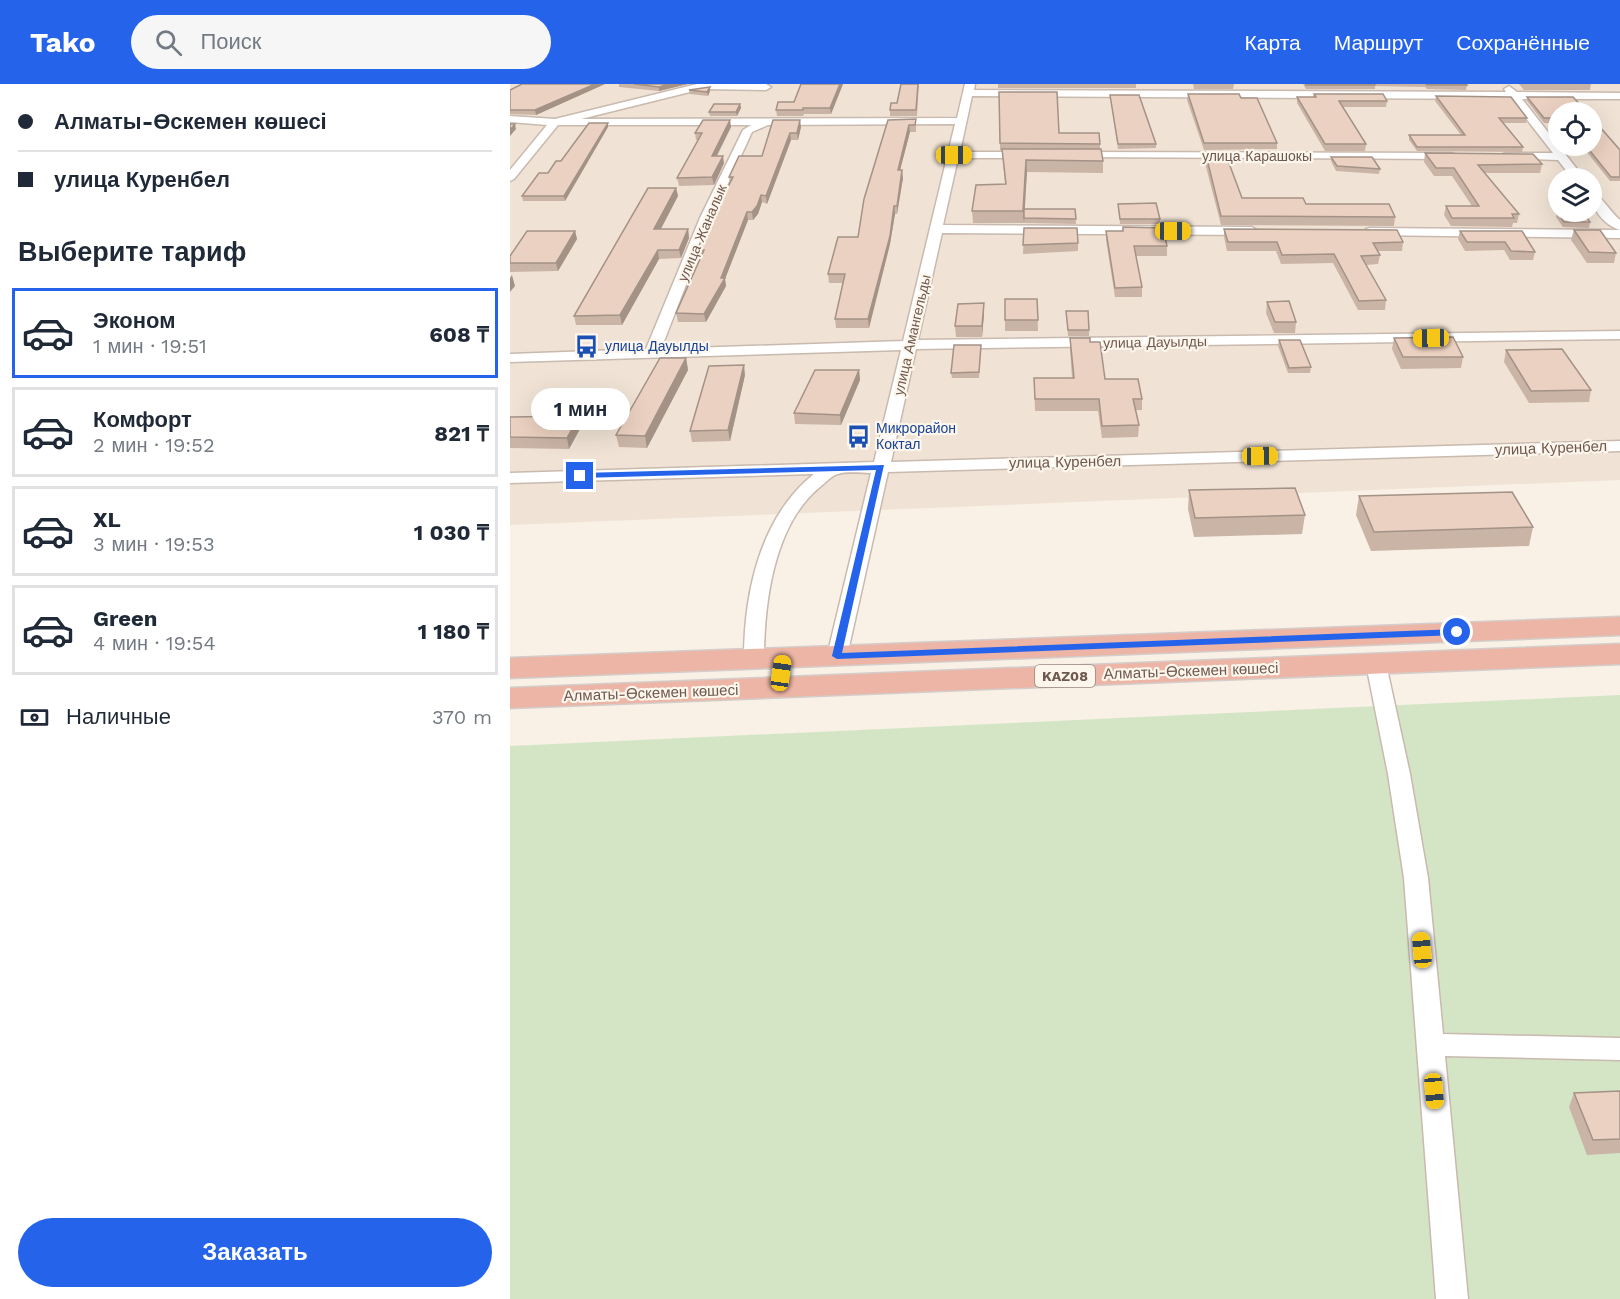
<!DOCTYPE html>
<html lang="ru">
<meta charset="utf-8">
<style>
:root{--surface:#fff;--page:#f6f6f7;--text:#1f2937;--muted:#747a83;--line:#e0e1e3;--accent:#2563eb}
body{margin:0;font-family:"Work Sans",sans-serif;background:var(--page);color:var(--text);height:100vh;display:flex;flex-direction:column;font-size:22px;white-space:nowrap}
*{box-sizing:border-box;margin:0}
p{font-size:20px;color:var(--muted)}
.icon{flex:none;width:33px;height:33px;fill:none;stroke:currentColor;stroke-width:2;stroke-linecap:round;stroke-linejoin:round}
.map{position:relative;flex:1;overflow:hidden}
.drawer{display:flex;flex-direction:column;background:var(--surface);width:510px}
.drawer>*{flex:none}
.top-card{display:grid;align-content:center;height:132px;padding:0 18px;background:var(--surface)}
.fabs{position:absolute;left:1038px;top:18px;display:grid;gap:12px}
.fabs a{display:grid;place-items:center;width:54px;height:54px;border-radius:50%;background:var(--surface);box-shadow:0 6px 24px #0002;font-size:30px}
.end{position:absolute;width:27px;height:27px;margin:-14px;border:8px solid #2563eb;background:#fff;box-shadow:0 0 0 3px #fff}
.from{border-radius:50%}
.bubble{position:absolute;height:42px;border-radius:21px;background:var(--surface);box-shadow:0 6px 24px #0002;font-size:20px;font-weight:700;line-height:42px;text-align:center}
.car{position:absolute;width:18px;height:36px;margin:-18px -9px;border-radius:8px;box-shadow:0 0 4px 2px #0007;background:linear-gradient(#f5c518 24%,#345 0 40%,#f5c518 0 76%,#345 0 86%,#f5c518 0)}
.top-card b{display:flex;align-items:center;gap:21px;height:57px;font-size:22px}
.top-card b+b{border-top:2px solid var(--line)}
.top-card i{width:15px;height:15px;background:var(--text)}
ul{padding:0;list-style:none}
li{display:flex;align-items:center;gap:18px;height:90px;margin:0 12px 9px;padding:0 6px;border:3px solid var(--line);border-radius:0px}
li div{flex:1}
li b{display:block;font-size:22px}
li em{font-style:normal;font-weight:700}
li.selected{border-color:var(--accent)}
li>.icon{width:54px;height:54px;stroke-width:1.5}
h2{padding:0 18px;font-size:27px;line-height:72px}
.pay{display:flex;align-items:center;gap:15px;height:66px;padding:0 18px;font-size:22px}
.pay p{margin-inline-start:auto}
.action{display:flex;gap:12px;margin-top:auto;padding:12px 18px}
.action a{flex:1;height:69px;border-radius:36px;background:var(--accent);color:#fff;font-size:24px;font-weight:700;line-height:69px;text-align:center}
header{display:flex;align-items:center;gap:36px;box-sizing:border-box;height:84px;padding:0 30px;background:var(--accent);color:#fff}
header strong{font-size:28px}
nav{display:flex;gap:33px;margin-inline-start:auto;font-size:21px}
.search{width:420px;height:54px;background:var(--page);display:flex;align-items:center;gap:15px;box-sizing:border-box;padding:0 21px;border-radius:33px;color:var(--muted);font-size:22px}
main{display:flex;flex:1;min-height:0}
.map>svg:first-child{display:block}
</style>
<header>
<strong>Tako</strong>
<div class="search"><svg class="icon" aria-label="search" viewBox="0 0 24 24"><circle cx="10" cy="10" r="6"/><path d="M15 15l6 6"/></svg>Поиск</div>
<nav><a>Карта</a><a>Маршрут</a><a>Сохранённые</a></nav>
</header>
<main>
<section class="drawer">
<div class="top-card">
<b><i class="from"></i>Алматы-Өскемен көшесі</b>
<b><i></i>улица Куренбел</b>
</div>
<h2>Выберите тариф</h2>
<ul>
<li class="selected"><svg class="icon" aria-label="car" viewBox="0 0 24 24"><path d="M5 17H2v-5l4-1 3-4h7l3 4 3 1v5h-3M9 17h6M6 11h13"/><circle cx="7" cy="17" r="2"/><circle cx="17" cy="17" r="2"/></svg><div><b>Эконом</b><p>1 мин · 19:51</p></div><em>608 ₸</em></li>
<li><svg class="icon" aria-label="car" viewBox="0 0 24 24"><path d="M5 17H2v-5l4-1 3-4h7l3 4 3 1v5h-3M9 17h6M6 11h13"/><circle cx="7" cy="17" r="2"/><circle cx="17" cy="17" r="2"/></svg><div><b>Комфорт</b><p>2 мин · 19:52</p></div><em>821 ₸</em></li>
<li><svg class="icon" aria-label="car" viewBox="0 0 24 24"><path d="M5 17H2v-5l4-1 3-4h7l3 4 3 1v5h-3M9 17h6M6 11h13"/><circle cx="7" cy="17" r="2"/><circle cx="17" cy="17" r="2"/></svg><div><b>XL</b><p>3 мин · 19:53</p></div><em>1 030 ₸</em></li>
<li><svg class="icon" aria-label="car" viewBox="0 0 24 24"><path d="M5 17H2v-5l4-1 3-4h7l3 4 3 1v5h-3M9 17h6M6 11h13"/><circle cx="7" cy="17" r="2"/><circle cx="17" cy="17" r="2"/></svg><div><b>Green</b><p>4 мин · 19:54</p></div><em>1 180 ₸</em></li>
</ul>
<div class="pay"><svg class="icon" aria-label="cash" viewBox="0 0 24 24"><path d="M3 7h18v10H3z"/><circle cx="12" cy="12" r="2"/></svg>Наличные<p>370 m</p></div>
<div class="action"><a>Заказать</a></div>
</section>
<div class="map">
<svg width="1110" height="1215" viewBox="0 0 1110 1215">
<rect width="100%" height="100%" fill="#f9f1e6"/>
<path fill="#f0e3d5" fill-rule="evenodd" d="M0 0H1110V396L0 441ZM1048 28H1082V62H1048ZM1048 94H1082V128H1048Z"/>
<path fill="#d4e5c6" d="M1110 611V1215H0V662Z"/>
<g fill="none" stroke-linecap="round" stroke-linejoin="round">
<defs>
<g id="street">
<path d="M187 0H256L261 3 256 6 192 5 71 35 447 34 455 0H465L464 6 996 8 994 5 999 2 1007 8 1110 9V15H1012L1074 94H1062L1048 76 993 74V70L997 69H1043L1001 15 462 12 450 68H519L525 71 519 74H448L433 141 742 143 748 147 742 151 432 149 408 256 1110 247V255L406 265 381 378 1110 357V367L378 388 337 572 334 576H320L317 572 361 389C351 389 338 387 328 390 322 391 315 399 310 403 264 440 254 519 254 575L251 579H237L234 575C234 509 250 433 304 390L0 399V389L364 378 391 266 0 278V270L136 265 190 134 233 46 241 41H48L4 95 0 97V86L37 41 0 38V32L45 35ZM445 40 393 257 151 265 202 134 242 48 258 41Z"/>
<path d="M565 68 942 69 948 72 942 75 561 73V69Z"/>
<path d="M1082 108C1093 113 1100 128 1110 136V146C1094 141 1080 124 1082 108Z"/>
<path d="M860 144 1110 146V154L856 151V145Z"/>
<path d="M866 574 873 576 876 580 900 690 918 794 933 950 1110 954V976L935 972 958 1215H926L894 794 878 690 856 580 859 576Z"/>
</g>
<g id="highway">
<path d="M1110 533V551L0 594V574Z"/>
<path d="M1110 560V580L0 624V604Z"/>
</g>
</defs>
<use href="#street" stroke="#c9b9ae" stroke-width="3"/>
<use href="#highway" stroke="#d4cdca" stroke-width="3"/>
<use href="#street" fill="#fff" fill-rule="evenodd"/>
<use href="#highway" fill="#ecb5a5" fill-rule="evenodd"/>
</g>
<g fill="#cab4a6">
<path d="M12 0H95L26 31 0 30V6Z"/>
<path d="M109 0H178L149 7 109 3Z"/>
<path d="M333 0 321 30H294L293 32H267L266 26 284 18Z"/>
<path d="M391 0H409L407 32H380V26L387 19Z"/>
<rect x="488" y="0" width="138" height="4"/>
<path d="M683 0H724L723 5H684Z"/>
<path d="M793 0H956L957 1 956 6 917 5 915 3 865 2V5H796Z"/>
<path d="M1009 0H1081L1080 6H1014Z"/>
<path d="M200 3V7L198 12 180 10 179 6Z"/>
<path d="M489 8 549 49 590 60V65L593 77V89L517 88 514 125H565L566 140 514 139V134V139H463L462 127 495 100 492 66H490Z"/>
<path d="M678 10 767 59V65L694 66 677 16Z"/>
<path d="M804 10 877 17 876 23H833L856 60 855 67H815L787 19V13H803Z"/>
<path d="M600 11 646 60V64L608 65Z"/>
<path d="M926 12 1017 34 1016 39H993L1013 63 1012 68 907 67 899 56V51H951L925 17Z"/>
<path d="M1017 13 1048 28V39H1034L1017 17Z"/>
<path d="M230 20 231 24 227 32H200L199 28Z"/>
<path d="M406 35V48H400L390 86 393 94 387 130H385L380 160 359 244H326L325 235 333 199H319L318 190 348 153 378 36Z"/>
<path d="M263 36 291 43 288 56H281L257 120 252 118 248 130 243 136H238L215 195 216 202 196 238H168L166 229 190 174H189L187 166 220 99 219 93 252 72Z"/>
<path d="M98 43 55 117H13L12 112 51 77Z"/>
<path d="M221 43 207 72 214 79 204 101 169 102 167 94 188 56H186L185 49Z"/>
<path d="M1072 62H1082L1110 66V97H1100Z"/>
<path d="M915 69 1032 80 1030 89H975L1009 130 1007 139H1003L1002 143 941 142 934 131 936 122H962L942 92H924L914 78Z"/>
<path d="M696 71 732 114 796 120 885 133 884 142 711 141 695 79Z"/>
<path d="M821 73 870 85 869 90 826 87 821 77Z"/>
<path d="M166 104 168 112 151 145H178L179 154 171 174 149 175 112 241H66L64 232Z"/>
<path d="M608 120 650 135V140H610Z"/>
<path d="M1047 128 1080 138 1079 144 1053 143 1046 133Z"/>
<path d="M613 143 657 162V172H626L632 203V213H605L596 156V147H612Z"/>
<path d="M514 144 568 159V167L513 170Z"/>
<path d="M714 145 893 158 892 167H867L870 171 868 180 856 181 876 216 875 226H848L823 179 771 180 766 167H717L714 153Z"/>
<path d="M1064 146 1106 169 1104 179H1077L1061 156Z"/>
<path d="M65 147 67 155 48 187 0 188V172Z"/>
<path d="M950 147H1012L1025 168 1023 176H1000L994 166 955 167 948 155Z"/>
<path d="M495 215H527L528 247H495Z"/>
<path d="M757 218 786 238 785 249H764L756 229Z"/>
<path d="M474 219V230L472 253H446L445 242Z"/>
<path d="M556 227 579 246V252H558Z"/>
<path d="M560 254 580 258 595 295 632 315V326H626L629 341 628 353 592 354 588 327H525L524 294H562L560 265Z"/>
<path d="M884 254 953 273 951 284 891 285 882 265Z"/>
<path d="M769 256 801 283 800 289H778L768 262Z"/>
<path d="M471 266 469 294H442L441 289Z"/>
<path d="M996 266 1081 306 1079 318 1019 319 994 278Z"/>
<path d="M176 274 178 286 137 364 109 363 106 351Z"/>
<path d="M349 286 350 296 331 341 285 340 284 329Z"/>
<path d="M235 291 220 357 182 358 180 347Z"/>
<path d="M69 332 71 343 59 365 0 364V333Z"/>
<path d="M679 406 795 431 792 450 684 453 678 425Z"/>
<path d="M849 412 1023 443 1019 462 861 467 846 431Z"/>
<path d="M1110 1007V1069L1077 1071 1059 1023 1064 1009Z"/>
</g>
<g fill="#a49287">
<path d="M85 0H95L26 31 25 26Z"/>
<path d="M159 0H178L149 7V3Z"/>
<path d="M330 0H333L321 30 320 24Z"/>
<path d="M200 3V7L198 12 197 8Z"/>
<path d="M230 20 231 24 227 32 226 28Z"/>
<path d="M220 36 221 43 203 79 202 72Z"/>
<path d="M290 36 291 43 288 56 287 49Z"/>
<path d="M98 39V43L55 117 54 112Z"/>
<path d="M5 40 6 45 0 52V46Z"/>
<path d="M399 41 400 48 388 94V86Z"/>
<path d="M280 49 281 56 257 120 256 112Z"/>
<path d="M213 72 214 79 204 101 202 93Z"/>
<path d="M516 76 517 88 514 139 513 127Z"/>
<path d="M392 86 393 94 387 130V122Z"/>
<path d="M166 104 168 112 146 154 144 145Z"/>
<path d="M251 111 252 118 248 130 243 136 242 128Z"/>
<path d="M384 122 385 130 380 160 359 244 358 235Z"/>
<path d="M237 128 238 136 215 195 216 202 196 238 194 230 211 194Z"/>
<path d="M178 145 179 154 171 174 169 166Z"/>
<path d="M65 147 67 155 48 187 46 179Z"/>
<path d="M148 166 149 175 112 241 110 231Z"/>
<path d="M2 191 5 202 0 208V194Z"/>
<path d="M474 219V230L472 253V242Z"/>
<path d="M176 274 178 286 137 364 135 352Z"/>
<path d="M234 281 235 291 220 357 218 346Z"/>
<path d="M349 286 350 296 331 341 330 331Z"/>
<path d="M69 332 71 343 59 365 57 354Z"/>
</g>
<g fill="#ebd1c1" stroke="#a49287" stroke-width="1.5">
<path d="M12 0H85L25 26H0V6Z"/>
<path d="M124 0H159L149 3Z"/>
<path d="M291 0H330L320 24H293V26H266L268 18H284Z"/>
<path d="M391 0H408L406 26H380L381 19H387Z"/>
<rect x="796" y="0" width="69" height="1"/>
<path d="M916 0H956L957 1H917Z"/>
<path d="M200 3 197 8 179 6Z"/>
<path d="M489 8H547L549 49H589L590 60 490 59Z"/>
<path d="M678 10H729L731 14H747L767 59H694Z"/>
<path d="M804 10H873L877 17H829L856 60H815L787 13H806Z"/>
<path d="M600 11H629L646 60H608Z"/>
<path d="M926 12 1001 13 1017 34H989L1013 63H907L899 51H955Z"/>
<path d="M1017 13H1063L1077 28H1048V34H1034Z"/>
<path d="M204 20H230L226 28H199Z"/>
<path d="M1082 34 1110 66V93H1101L1076 62H1082Z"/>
<path d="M406 35 405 41H399L388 86H392L387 122H384L380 152 358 235H325L335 190H318L328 153H348L354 115 378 36Z"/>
<path d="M193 36H220L202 72H213L202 93 167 94 192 49H185Z"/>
<path d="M263 36H290L287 49H280L256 112 251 111 247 122 242 128H237L211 194H215L194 230 166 229 194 166H187L196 146 223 93H219L229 72H252Z"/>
<path d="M79 39H98L54 112H12L29 89H38L46 77H51Z"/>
<path d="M0 40H5L0 46Z"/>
<path d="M492 65H591L593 77 516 76 513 127H462L466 101 496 100Z"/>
<path d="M915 69 1023 70 1032 80 968 81 1009 130H1002L1004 134H942L936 122H969L944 84H926Z"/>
<path d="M696 71H716L732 114H793L796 120H879L885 133 711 132Z"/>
<path d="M821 73H862L870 85 827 82Z"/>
<path d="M138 104H166L144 145H178L169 166H148L110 231 64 232Z"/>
<path d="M646 119 650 135H610L608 120Z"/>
<path d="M514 125H565L566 135 514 134Z"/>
<path d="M1047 128H1073L1080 138H1054Z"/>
<path d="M613 143 653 144 657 162H624L632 203 605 204 596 147H613Z"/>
<path d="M514 144H567L568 159 513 161Z"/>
<path d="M714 145 887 146 893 158 863 159 870 171 851 172 876 216 849 217 824 170 772 171 767 158H718Z"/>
<path d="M1064 146H1090L1106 169 1079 168Z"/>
<path d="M17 147H65L46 179H0V172Z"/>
<path d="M950 147H1012L1025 168 1001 167 995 158H957Z"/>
<path d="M495 215H527L528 236H495Z"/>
<path d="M779 217 786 238H765L757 218Z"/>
<path d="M474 219 472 242H445L448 220Z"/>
<path d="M556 227H578L579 246H558Z"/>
<path d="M943 253 953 273H893L884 254Z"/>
<path d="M560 254H580V258H590L595 295H628L632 315H623L629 341 592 342 589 315H525L524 294H564Z"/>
<path d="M769 256H790L801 283 779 284Z"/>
<path d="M444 261H471L469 288 441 289Z"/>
<path d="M1052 265 1081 306 1021 307 996 266Z"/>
<path d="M150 274H176L135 352 106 351Z"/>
<path d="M234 281 218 346 180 347 199 282Z"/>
<path d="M305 286H349L330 331 284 329Z"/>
<path d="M69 332 57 354 0 353V333Z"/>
<path d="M785 404 795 431 685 434 679 406Z"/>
<path d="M1002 408 1023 443 864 448 849 412Z"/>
<path d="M1110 1007V1055L1083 1056 1064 1009Z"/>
</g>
<path fill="#2563eb" d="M374 381 332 569 947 545 952 548 947 551 327 575 322 572 366 386 70 394 66 392 70 389Z"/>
<defs>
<symbol id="bus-bare" viewBox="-9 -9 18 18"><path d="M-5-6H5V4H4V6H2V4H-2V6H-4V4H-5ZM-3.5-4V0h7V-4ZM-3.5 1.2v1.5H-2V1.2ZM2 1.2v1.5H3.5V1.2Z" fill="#1a4fb4" stroke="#fdf6ec" stroke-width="2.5" paint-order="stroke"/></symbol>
</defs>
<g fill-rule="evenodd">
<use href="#bus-bare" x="60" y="246" width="33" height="33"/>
<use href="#bus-bare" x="332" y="336" width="33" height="33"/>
</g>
<g text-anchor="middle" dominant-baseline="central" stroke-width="4.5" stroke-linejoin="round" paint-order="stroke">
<g font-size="14" fill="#6f594e" stroke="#fdf6ec">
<text x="747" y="72">улица Карашокы</text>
<text transform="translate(192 149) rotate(-67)">улица Жаналык</text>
<text transform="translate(402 251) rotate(-77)">улица Амангельды</text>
<text transform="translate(645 258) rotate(-1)">улица Дауылды</text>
</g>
<g font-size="14" fill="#164399" stroke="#fdf6ec" text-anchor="start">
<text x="95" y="262">улица Дауылды</text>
<text x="366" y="344">Микрорайон<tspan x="366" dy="16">Коктал</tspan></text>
</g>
<rect fill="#fdf6ec" stroke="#9a887d" stroke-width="1.5" x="525" y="581" width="60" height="22" rx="4.5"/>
<g font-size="14" font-weight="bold" fill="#6f594e">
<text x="555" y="592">KAZ08</text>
</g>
<g font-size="15" fill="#6f594e" stroke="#fdf6ec">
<text transform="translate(1041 364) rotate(-2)">улица Куренбел</text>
<text transform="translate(555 378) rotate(-1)">улица Куренбел</text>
<text transform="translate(681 587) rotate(-2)">Алматы-Өскемен көшесі</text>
<text transform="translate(141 609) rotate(-2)">Алматы-Өскемен көшесі</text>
</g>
</g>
</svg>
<div class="fabs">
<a><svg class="icon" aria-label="locate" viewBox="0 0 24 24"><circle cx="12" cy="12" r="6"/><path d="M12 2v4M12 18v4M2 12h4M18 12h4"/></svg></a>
<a><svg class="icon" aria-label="layers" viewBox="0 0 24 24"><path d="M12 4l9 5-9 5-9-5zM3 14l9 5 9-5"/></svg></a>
</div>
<i class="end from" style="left:947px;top:548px"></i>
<i class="end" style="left:70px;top:392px"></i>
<div class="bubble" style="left:21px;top:304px;width:99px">1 мин</div>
<i class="car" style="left:444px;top:71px;rotate:90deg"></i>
<i class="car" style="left:663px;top:147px;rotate:90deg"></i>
<i class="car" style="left:921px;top:254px;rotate:269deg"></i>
<i class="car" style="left:750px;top:372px;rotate:89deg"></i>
<i class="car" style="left:271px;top:589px;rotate:8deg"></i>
<i class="car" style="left:912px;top:866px;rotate:355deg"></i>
<i class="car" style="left:924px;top:1007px;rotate:175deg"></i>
</div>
</main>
